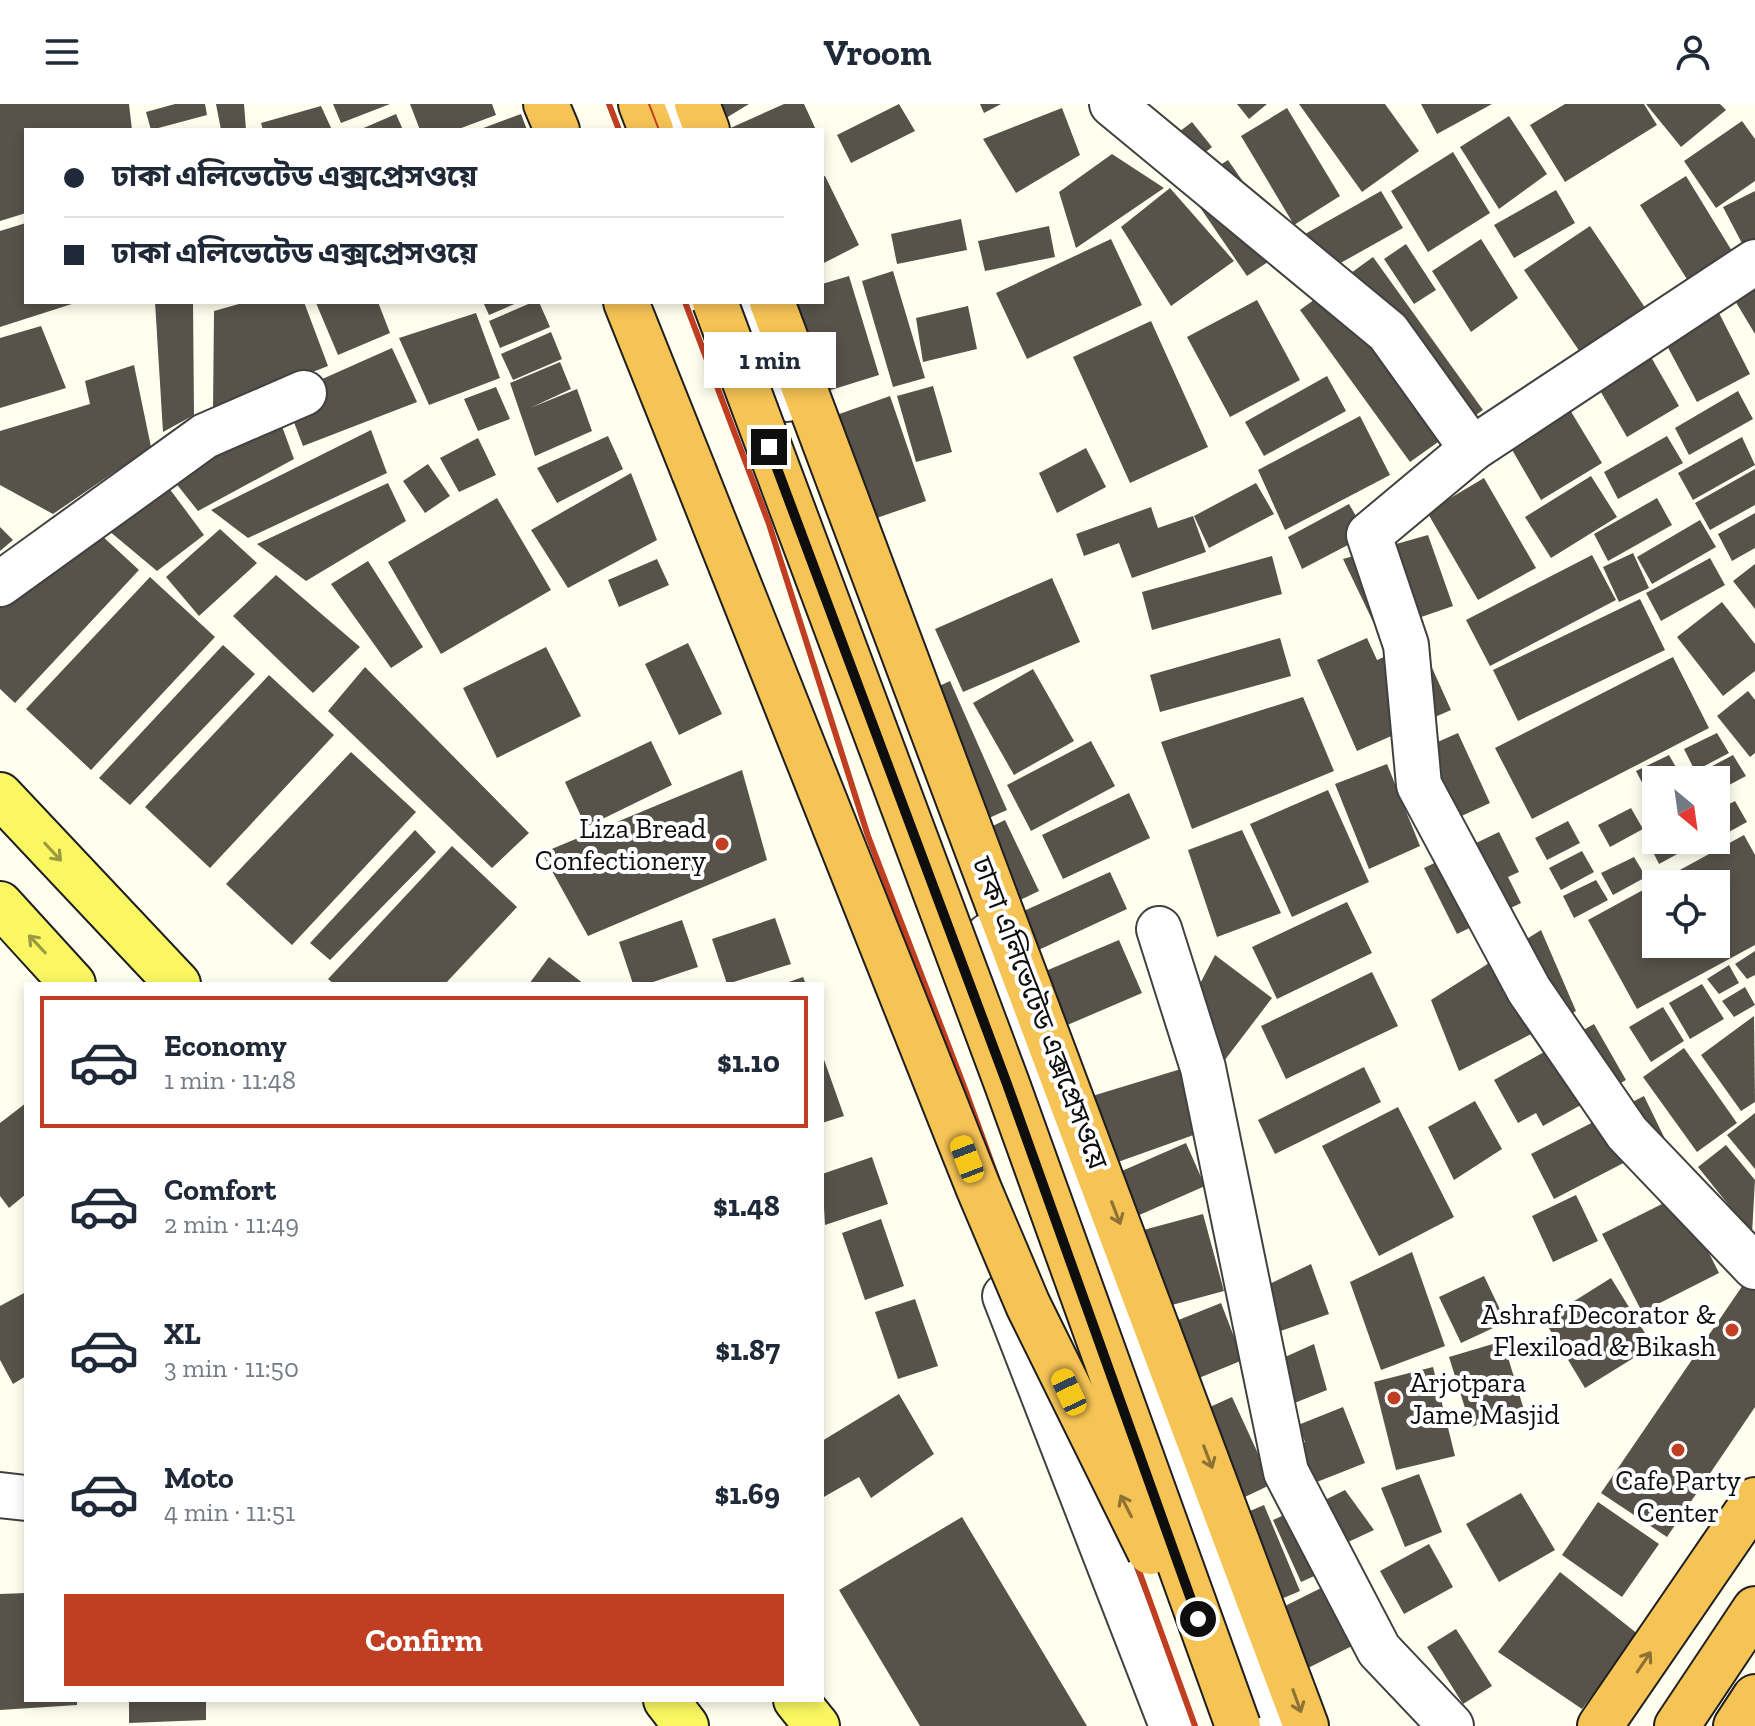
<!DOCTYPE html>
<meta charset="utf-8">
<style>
:root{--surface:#fff;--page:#f2f2f3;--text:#1f2937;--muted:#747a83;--line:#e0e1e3;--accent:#c03f23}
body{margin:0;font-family:"Zilla Slab","Noto Sans Bengali",serif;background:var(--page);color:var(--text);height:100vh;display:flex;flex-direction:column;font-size:30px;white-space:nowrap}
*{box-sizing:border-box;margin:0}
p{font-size:26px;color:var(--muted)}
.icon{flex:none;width:44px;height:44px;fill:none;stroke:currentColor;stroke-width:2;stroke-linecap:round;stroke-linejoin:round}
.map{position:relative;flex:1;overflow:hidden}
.side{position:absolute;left:24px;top:878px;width:800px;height:720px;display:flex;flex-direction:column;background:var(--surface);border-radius:0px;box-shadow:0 4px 12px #0003}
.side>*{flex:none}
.hud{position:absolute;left:24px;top:24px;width:800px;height:176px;border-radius:0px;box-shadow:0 4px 12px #0003;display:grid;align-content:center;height:176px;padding:0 40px;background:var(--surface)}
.needle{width:52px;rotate:151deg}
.buttons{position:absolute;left:1642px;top:662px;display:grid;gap:16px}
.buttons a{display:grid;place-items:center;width:88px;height:88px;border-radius:0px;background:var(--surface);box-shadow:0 4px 12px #0003;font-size:40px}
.end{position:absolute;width:36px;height:36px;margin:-18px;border:10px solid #0e0e0e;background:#fff;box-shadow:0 0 0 4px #fff}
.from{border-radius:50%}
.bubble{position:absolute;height:56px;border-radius:0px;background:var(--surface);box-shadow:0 4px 12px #0003;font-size:26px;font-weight:700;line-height:56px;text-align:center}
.car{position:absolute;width:24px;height:48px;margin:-24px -12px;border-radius:10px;box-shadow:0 0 6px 2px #0007;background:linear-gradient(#f5c518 24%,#345 0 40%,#f5c518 0 76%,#345 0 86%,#f5c518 0)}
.hud b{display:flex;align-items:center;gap:28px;height:76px;font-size:30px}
.hud b+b{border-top:2px solid var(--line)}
.hud i{width:20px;height:20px;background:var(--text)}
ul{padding:14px 0 0;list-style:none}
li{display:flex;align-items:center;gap:24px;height:132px;margin:0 16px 12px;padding:0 24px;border:4px solid transparent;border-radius:0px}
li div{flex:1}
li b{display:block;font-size:30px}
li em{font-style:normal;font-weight:700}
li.current{border-color:var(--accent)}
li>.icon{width:72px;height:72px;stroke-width:1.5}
.action{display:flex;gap:16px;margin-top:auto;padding:16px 40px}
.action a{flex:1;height:92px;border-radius:0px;background:var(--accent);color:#fff;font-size:32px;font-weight:700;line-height:92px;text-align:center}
header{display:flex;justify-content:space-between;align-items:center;height:104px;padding:0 40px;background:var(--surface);font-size:36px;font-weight:700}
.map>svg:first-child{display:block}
</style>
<header><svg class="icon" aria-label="menu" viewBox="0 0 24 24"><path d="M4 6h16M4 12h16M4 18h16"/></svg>Vroom<svg class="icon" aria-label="person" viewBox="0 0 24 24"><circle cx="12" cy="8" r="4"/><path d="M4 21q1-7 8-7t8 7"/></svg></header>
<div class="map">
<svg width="1755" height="1622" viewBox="0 0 1755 1622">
<rect width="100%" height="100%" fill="#ffffef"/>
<g fill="#57524a" fill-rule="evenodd">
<path d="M0 0H129L132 26H26V109L0 117Z"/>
<path d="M175 0H205L207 11 151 26 146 8Z"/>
<path d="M216 0H244L246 26H221Z"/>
<path d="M333 0H390L341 19Z"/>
<path d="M410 0H492L496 11 456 26H420Z"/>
<path d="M697 0H749L708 25Z"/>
<path d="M784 0H804L816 26H726Z"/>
<path d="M899 0 915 27 851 59 837 31Z"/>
<path d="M980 0H1001L984 9Z"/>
<path d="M1237 0H1267L1249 15Z"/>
<path d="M1299 0H1385L1419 47 1362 88Z"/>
<path d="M1421 0H1492L1437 30Z"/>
<path d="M1565 0H1644L1657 21 1565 78 1530 21Z"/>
<path d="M1646 0H1720L1726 6 1681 43Z"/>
<path d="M321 2 332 26H263L261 19Z"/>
<path d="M1062 4 1080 51 1016 89 983 35Z"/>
<path d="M1287 4 1340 92 1294 121 1241 32Z"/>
<path d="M396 10 403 26H359Z"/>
<path d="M521 10 527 26H478Z"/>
<path d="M1509 12 1547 70 1499 105 1460 43Z"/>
<path d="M1742 17 1755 35V77L1716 104 1684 57Z"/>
<path d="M1192 18 1212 43 1173 74 1153 48Z"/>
<path d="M1453 48 1490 109 1428 148 1391 87Z"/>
<path d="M1112 50 1164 84 1076 144 1059 88Z"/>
<path d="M1228 56 1289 144 1247 172 1186 83Z"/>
<path d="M825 72 859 141 822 160V73Z"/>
<path d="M1686 72 1735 152 1690 180 1640 101Z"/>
<path d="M1170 84 1234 157 1171 202 1121 123Z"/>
<path d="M1556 86 1575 119 1514 154 1494 121Z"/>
<path d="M1381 87 1403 124 1312 175 1291 138Z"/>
<path d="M1755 87V142L1746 147 1723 103Z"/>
<path d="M961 115 967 146 897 160 891 130Z"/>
<path d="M26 119V198L75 199 0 223V127Z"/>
<path d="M1049 122 1055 153 985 167 978 137Z"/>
<path d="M1590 122 1648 208 1582 251 1524 166Z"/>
<path d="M1111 135 1142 201 1027 255 996 189Z"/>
<path d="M1481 135 1518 194 1471 228 1432 167Z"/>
<path d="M1406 140 1436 186 1414 200 1384 155Z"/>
<path d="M1373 153 1483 306 1410 358 1300 206Z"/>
<path d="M893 167 925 274 893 283 862 177Z"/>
<path d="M849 172 879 271 786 300 765 198H822V180Z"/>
<path d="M1755 175V230L1731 190Z"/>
<path d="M1257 196 1300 276 1230 313 1187 233Z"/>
<path d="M155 198H193L194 311 163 328Z"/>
<path d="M246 198H304L328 262 213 307 214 207Z"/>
<path d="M378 198 390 229 338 251 316 199Z"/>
<path d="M483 198H519L489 211Z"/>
<path d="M533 198H539L550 223 500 244 489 217Z"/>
<path d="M968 202 977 245 923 258 916 214Z"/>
<path d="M476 209 500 274 429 301 399 234Z"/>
<path d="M1719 209 1750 270 1697 298 1665 238Z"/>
<path d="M1151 217 1208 343 1130 379 1073 253Z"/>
<path d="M41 222 66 284 0 304V234Z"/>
<path d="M551 228 562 255 513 276 501 250Z"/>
<path d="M392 244 417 298 303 342 284 292Z"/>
<path d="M1651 253 1679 302 1627 333 1598 283Z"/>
<path d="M560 258 571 285 530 304 577 285 592 327 535 352 510 279Z"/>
<path d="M134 261 151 343 53 410 0 381V327L90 300 85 277Z"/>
<path d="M1327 272 1346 307 1264 352 1245 318Z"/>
<path d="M933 282 952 348 916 358 897 292Z"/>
<path d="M496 283 510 315 478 327 464 295Z"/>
<path d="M1738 287 1753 315 1689 351 1675 324Z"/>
<path d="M890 292 926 397 865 418 828 314Z"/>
<path d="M1567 301 1602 359 1541 396 1507 337Z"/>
<path d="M276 306 294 355 198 407 163 363Z"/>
<path d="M1360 312 1390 371 1285 426 1258 366Z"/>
<path d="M371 326 387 369 248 434 211 406Z"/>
<path d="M608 332 623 365 557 399 537 364Z"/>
<path d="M1667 332 1683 359 1618 395 1604 368Z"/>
<path d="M1742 333 1755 361 1693 396 1678 369Z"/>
<path d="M478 334 496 371 459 388 440 354Z"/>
<path d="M1086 344 1106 383 1057 409 1039 369Z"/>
<path d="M428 360 450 392 425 409 403 377Z"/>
<path d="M1755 365V401L1710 426 1695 399Z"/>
<path d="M631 369 657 436 568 484 531 426Z"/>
<path d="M1591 372 1617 413 1551 454 1525 413Z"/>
<path d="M1484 374 1536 464 1478 496 1427 408Z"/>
<path d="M163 376 204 431 157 467 96 416Z"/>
<path d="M388 379 406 417 306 477 257 440Z"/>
<path d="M1256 379 1274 410 1209 444 1194 412Z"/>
<path d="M497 394 551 486 441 550 388 458Z"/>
<path d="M1657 394 1672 421 1608 457 1594 430Z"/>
<path d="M1349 400 1367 431 1302 465 1288 433Z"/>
<path d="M1151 403 1158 424 1193 412 1206 448 1132 474 1119 439 1084 452 1076 430Z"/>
<path d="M74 406 139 466 15 599 0 585V485Z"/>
<path d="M1755 409V444L1732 457 1718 430Z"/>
<path d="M1700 416 1716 443 1652 480 1637 453Z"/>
<path d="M0 423 13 436 0 447Z"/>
<path d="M220 425 257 459 199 512 166 473Z"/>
<path d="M1428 431 1453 502 1378 528 1343 455Z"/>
<path d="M1633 449 1649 484 1619 498 1603 463Z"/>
<path d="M1592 451 1616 496 1490 562 1466 516Z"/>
<path d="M1272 452 1282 490 1152 526 1142 488Z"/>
<path d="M1710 454 1725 481 1661 517 1646 489Z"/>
<path d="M657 455 669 481 619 503 608 476Z"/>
<path d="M368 457 423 543 391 564 331 480Z"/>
<path d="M1755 460V505L1733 477Z"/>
<path d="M276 471 360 543 313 589 233 512Z"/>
<path d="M150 473 215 533 91 666 26 605Z"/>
<path d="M1052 474 1080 538 963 588 935 525Z"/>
<path d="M1640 495 1665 546 1518 617 1493 566Z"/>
<path d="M1722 498 1755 540V567L1723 592 1677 533Z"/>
<path d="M1280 534 1291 572 1160 608 1150 571Z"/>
<path d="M1367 534 1377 556 1420 537 1451 606 1357 647 1317 556Z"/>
<path d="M688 539 722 610 679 631 645 560Z"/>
<path d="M223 541 255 570 130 701 99 674Z"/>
<path d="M546 543 581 612 497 654 463 584Z"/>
<path d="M1673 553 1709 624 1532 715 1495 644Z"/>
<path d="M365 563 529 729 492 764 328 607Z"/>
<path d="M1033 565 1074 637 1014 671 973 599Z"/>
<path d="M269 571 334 631 210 764 145 703Z"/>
<path d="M950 577 1007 706 964 725 907 597Z"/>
<path d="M1748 587 1755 596V649L1750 653 1717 612Z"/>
<path d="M1303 593 1334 667 1192 725 1161 638Z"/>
<path d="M1458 629 1490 699 1433 725 1401 654Z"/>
<path d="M1717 629 1729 649 1695 667 1684 645Z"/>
<path d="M651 637 672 681 586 723 565 678Z"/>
<path d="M1091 637 1115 682 1031 727 1007 681Z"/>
<path d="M351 648 416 708 292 841 226 780Z"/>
<path d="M1669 651 1681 672 1674 676H1656V685L1648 690 1636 667Z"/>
<path d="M1733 651 1746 672 1716 688V676H1705L1701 668Z"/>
<path d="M1387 660 1420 742 1369 765 1335 680Z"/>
<path d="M742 666 767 756 588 832 542 749Z"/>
<path d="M1328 686 1369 778 1292 813 1250 720Z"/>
<path d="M1129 689 1150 734 1063 775 1042 731Z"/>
<path d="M1735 697 1747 718 1716 735V707Z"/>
<path d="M1631 704 1643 725 1610 743 1598 721Z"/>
<path d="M1005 716 1039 787 995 808 962 737Z"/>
<path d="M1568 717 1580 739 1547 756 1535 734Z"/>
<path d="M415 726 436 748 330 856 310 839Z"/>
<path d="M1242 726 1281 809 1217 833 1188 746Z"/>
<path d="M1499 728 1519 768 1508 773 1521 799 1457 830 1424 764Z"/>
<path d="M1744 731 1755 751V841L1637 905 1588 816ZM1656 780H1716V840H1656Z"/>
<path d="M1656 734 1689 736 1692 742 1659 760 1648 738Z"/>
<path d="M452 742 517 803 445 880H334L328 875Z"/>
<path d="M1582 747 1594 768 1561 786 1549 764Z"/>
<path d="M1634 753 1646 773 1613 791 1601 769Z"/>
<path d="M1110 768 1127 805 1032 849 1015 811Z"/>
<path d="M1596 776 1608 796 1574 814 1563 792Z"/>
<path d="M1347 798 1372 849 1277 895 1252 843Z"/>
<path d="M775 814 791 860 727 880 712 835Z"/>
<path d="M682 816 698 863 647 880H633L619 838Z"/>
<path d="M1541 826 1576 907 1459 967 1431 896Z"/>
<path d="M1119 836 1142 889 1051 928 1029 874Z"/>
<path d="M1755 847V871L1747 875 1735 860Z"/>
<path d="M1215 851 1272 894 1218 965 1190 899Z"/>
<path d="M549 853 584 880H529Z"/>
<path d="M1729 861 1739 879 1719 890 1707 875Z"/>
<path d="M1372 868 1398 922 1286 975 1261 922Z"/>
<path d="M803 873 806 880H783Z"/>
<path d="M1702 880 1724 915 1690 935 1669 899Z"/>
<path d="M1745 883 1755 901 1734 913 1722 897Z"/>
<path d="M1663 903 1684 937 1651 958 1629 923Z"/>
<path d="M1754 912 1755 998 1741 1007 1701 951Z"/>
<path d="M1594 920 1626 976 1543 1022 1536 1009 1518 1019 1494 976Z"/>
<path d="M1684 944 1737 1019 1697 1048 1643 973Z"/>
<path d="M822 950 844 1012 822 1019Z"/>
<path d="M1364 963 1381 998 1275 1050 1258 1016Z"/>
<path d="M1181 965 1202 1028 1087 1069 1056 1003Z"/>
<path d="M1644 992 1666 1037 1554 1095 1531 1050Z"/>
<path d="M1475 997 1502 1045 1454 1076 1428 1023Z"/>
<path d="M26 999V1090L9 1104 0 1092V1019Z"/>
<path d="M1398 1003 1454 1113 1379 1152 1322 1042Z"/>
<path d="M1755 1009V1065L1727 1031Z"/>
<path d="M1186 1039 1205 1082 1119 1120 1099 1077Z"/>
<path d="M1726 1041 1755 1076 1752 1130 1698 1063Z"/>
<path d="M872 1053 888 1100 825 1121 822 1070Z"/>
<path d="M1576 1091 1598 1137 1553 1158 1532 1112Z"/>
<path d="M1680 1091 1719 1169 1642 1208 1602 1130Z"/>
<path d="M1203 1110 1224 1187 1157 1205 1136 1128Z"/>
<path d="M881 1115 904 1182 865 1196 842 1129Z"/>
<path d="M1412 1148 1445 1242 1381 1266 1350 1178Z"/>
<path d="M1311 1160 1329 1210 1269 1231 1251 1189Z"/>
<path d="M1484 1172 1506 1218 1461 1239 1439 1193Z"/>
<path d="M1611 1174 1653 1242 1585 1284 1544 1216Z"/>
<path d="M1745 1178 1755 1184V1303L1667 1433 1601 1389Z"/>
<path d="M26 1188V1272L13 1280 0 1256V1202Z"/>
<path d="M915 1195 938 1262 898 1275 875 1208Z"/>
<path d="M1221 1199 1243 1256 1194 1276 1171 1219Z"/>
<path d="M1503 1237 1524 1306 1471 1323 1449 1253Z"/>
<path d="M1314 1240 1327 1286 1259 1313 1245 1271Z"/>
<path d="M1433 1263 1455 1352 1396 1366 1374 1278Z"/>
<path d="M899 1290 934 1350 871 1394 859 1373 822 1394V1337Z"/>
<path d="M1232 1293 1272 1380 1220 1405 1179 1317Z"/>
<path d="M1343 1303 1365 1359 1299 1385 1283 1346 1305 1338 1298 1321Z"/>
<path d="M1419 1370 1442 1428 1405 1443 1381 1384Z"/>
<path d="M1345 1386 1374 1426 1333 1445 1311 1403Z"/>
<path d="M1521 1389 1555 1446 1499 1478 1466 1420Z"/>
<path d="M1598 1398 1659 1440 1622 1493 1562 1451Z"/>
<path d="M1264 1401 1300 1487 1251 1508 1215 1422Z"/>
<path d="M1304 1402 1332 1464 1301 1478 1273 1416Z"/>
<path d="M962 1413 1087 1622H920L839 1486Z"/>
<path d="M1429 1440 1453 1483 1404 1510 1380 1467Z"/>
<path d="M1560 1468 1639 1531 1582 1605 1498 1548Z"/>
<path d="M1341 1474 1370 1533 1276 1580 1247 1521Z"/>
<path d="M26 1489V1596H77V1601L0 1606V1490Z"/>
<path d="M1456 1525 1492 1582 1463 1600 1427 1543Z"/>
<path d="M129 1596H206V1616L129 1619Z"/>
</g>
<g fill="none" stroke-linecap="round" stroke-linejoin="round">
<defs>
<g id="minor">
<path d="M667 0 676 26"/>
<path d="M1112 0 1388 228 1472 345 1369 431 1406 541 1419 681 1529 886 1627 1029 1755 1163"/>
<path d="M747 198 787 295"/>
<path d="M1472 345 1755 158"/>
<path d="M0 480 205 332 304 289"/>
<path d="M1159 825 1203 964 1286 1368 1379 1546 1451 1622"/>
<path d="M988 832 1112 1182 1261 1622"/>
<path d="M1005 1192 1172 1622"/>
<path d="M0 1391 26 1394"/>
</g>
<g id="major">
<path d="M0 691 178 880"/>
<path d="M0 800 73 880"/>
<path d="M666 1596 686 1622"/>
<path d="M796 1596 817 1622"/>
</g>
<g id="highway">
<path d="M546 0 557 26"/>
<path d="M641 0 651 26"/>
<path d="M697 0 707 26"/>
<path d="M626 198 694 368"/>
<path d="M772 198 1306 1622"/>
<path d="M1600 1622 1755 1396"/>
<path d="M1677 1622 1755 1505"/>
<path d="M1736 1622 1755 1593"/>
</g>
</defs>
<use href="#minor" stroke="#414141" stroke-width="48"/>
<use href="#major" stroke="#1f1f1f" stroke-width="48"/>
<use href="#highway" stroke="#1f1f1f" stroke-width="48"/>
<use href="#minor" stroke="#fff" stroke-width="44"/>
<use href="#major" stroke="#faf763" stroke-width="44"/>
<use href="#highway" stroke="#f6c355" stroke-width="44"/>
<g stroke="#c03f23" stroke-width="2">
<path d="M649 0 659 26"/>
<path d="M726 198 807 407 905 718 1002 971 1236 1622"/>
</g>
<g stroke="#c03f23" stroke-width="6">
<path d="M609 0 619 26"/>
<path d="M685 198 769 420 868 732 965 985 1195 1622"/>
</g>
<defs>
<g id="highway-bridge">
<path d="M715 198 1007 980 1238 1622"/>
<path d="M694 368 978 1083 1028 1201 1150 1448"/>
</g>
</defs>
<use href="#highway-bridge" stroke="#1f1f1f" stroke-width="48" stroke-linecap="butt"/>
<use href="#highway-bridge" stroke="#f6c355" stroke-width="44"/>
</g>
<defs><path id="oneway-shaft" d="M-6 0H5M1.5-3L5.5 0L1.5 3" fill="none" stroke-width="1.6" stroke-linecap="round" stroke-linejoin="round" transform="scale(2)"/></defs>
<g stroke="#9c9a41">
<use href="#oneway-shaft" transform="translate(53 748) rotate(47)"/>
<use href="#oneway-shaft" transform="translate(37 840) rotate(-133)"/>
</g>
<g stroke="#8e7235">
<use href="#oneway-shaft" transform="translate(1116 1109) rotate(69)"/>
<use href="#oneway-shaft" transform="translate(1208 1353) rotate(69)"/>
<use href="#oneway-shaft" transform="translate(1126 1402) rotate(-117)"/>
<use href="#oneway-shaft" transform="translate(1644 1558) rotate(-56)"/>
<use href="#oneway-shaft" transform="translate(1297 1597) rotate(70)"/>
</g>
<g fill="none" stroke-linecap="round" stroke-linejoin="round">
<path stroke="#0e0e0e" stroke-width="10" d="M769 343 1007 980 1198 1515"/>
</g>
<g fill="#c03f23" stroke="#fff" stroke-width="3">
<circle cx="722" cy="740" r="8"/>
<circle cx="1732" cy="1226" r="8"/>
<circle cx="1394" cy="1294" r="8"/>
<circle cx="1678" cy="1346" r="8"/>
</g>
<g text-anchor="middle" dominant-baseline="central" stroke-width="8" stroke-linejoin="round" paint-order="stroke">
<g font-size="28" fill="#0e0e0e" stroke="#fff" text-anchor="end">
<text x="706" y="724">Liza Bread<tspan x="706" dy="32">Confectionery</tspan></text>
<text x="1716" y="1210">Ashraf Decorator &amp;<tspan x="1716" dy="32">Flexiload &amp; Bikash</tspan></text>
<text x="1410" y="1278" text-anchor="start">Arjotpara<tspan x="1410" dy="32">Jame Masjid</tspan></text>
<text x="1678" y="1376" text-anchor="middle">Cafe Party<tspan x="1678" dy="32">Center</tspan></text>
</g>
<g font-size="28" fill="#0e0e0e" stroke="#fff">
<text transform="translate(1040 909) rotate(69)">ঢাকা এলিভেটেড এক্সপ্রেসওয়ে</text>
</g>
</g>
</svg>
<div class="buttons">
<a><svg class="needle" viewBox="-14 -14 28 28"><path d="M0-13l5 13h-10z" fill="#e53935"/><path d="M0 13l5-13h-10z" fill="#747a83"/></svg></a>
<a><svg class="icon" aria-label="locate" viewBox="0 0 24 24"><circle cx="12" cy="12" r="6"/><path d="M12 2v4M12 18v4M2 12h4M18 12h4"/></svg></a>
</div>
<i class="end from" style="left:1198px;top:1515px"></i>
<i class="end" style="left:769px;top:343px"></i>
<div class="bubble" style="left:704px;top:228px;width:132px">1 min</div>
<i class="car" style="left:967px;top:1055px;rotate:339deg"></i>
<i class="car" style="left:1069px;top:1288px;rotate:335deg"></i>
<div class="hud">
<b><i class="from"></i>ঢাকা এলিভেটেড এক্সপ্রেসওয়ে</b>
<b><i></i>ঢাকা এলিভেটেড এক্সপ্রেসওয়ে</b>
</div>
<section class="side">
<ul>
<li class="current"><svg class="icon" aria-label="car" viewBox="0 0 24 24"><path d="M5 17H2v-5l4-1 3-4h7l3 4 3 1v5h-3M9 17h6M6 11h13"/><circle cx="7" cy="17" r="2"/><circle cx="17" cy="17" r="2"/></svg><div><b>Economy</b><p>1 min · 11:48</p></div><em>$1.10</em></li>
<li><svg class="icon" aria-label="car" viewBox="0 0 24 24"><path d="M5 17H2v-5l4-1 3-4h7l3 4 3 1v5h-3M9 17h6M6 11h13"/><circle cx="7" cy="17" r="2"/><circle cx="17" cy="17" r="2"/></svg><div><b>Comfort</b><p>2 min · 11:49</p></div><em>$1.48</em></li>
<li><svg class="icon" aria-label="car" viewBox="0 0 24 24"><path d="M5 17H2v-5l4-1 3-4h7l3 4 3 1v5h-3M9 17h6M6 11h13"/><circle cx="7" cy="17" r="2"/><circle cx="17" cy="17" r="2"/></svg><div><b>XL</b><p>3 min · 11:50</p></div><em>$1.87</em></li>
<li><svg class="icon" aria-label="car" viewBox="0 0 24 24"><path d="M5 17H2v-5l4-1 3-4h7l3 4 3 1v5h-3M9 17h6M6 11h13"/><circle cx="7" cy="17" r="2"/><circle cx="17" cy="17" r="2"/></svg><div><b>Moto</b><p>4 min · 11:51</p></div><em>$1.69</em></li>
</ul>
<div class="action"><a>Confirm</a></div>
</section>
</div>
